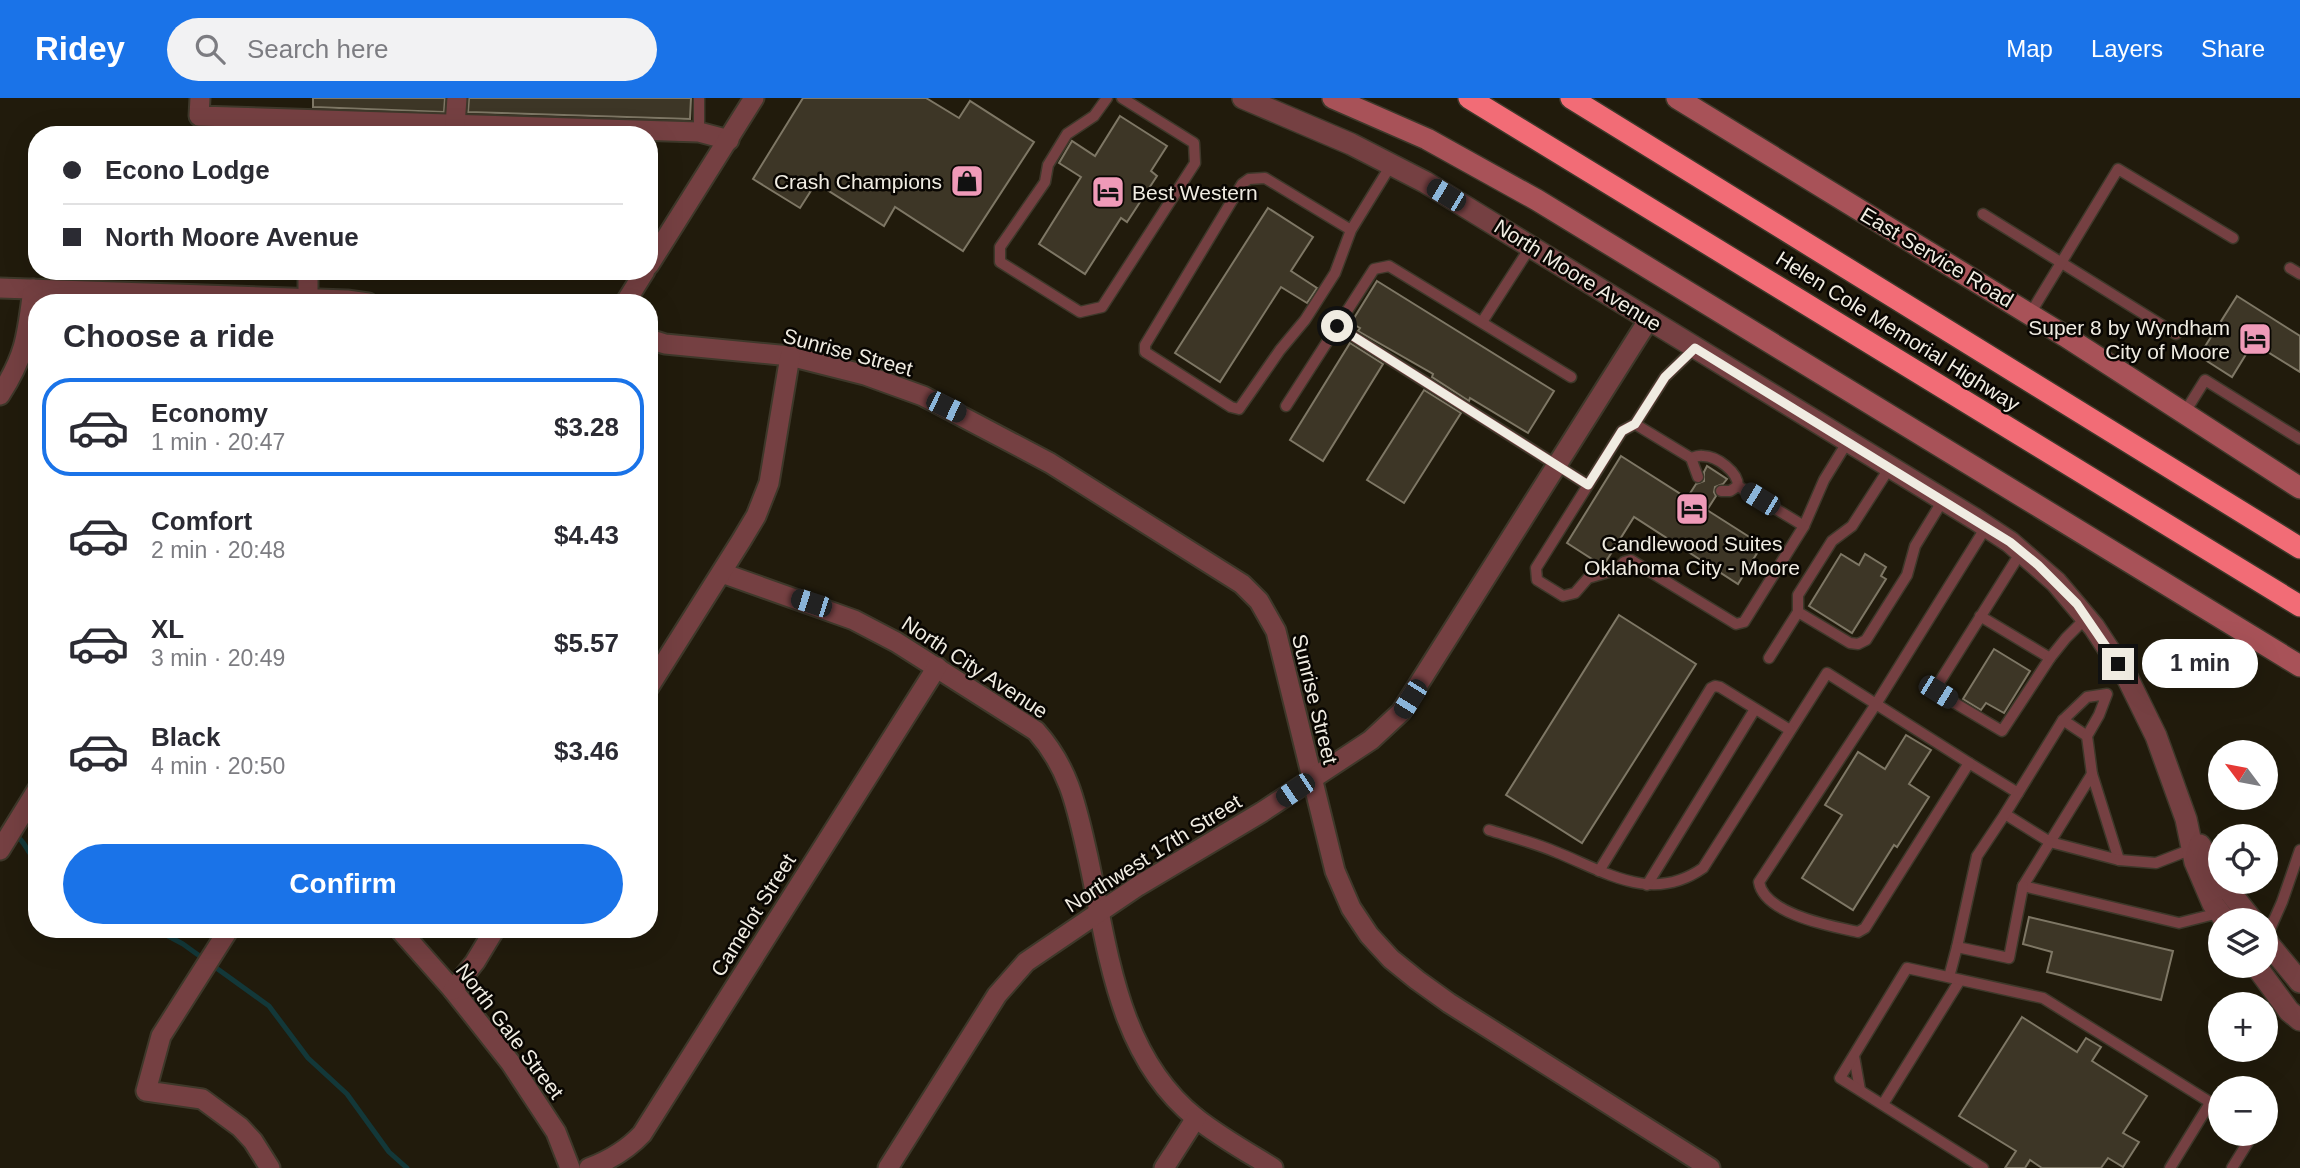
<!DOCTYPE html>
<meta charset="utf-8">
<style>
:root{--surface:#fff;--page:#f2f2f3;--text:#2b2b33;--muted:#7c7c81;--line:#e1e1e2;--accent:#1a73e8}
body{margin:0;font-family:Helvetica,sans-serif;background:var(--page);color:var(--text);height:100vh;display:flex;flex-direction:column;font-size:26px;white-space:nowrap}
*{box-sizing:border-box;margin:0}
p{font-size:23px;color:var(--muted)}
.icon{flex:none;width:38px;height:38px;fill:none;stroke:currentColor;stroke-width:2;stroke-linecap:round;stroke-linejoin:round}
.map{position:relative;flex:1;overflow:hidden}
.side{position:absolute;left:28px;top:196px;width:630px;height:644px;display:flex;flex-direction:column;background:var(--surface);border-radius:28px;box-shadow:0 7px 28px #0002}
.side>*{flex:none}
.guide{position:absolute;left:28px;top:28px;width:630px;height:154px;border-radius:28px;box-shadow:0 7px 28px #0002;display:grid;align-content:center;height:154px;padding:0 35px;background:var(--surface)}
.needle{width:46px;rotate:302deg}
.tools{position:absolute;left:2208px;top:642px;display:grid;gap:14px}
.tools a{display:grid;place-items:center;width:70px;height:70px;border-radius:50%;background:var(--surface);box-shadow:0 7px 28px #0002;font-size:35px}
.end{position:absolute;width:32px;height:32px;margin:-16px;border:9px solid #f0ece2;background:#111;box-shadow:0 0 0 4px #111}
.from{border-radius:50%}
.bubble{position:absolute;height:49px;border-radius:24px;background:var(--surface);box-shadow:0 7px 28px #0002;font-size:23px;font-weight:800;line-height:49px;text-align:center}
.car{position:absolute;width:21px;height:42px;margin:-21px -10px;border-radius:9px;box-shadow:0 0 5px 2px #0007;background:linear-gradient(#222 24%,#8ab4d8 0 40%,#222 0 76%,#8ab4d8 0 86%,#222 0)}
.guide b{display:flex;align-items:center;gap:24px;height:66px;font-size:26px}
.guide b+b{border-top:2px solid var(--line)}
.guide i{width:18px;height:18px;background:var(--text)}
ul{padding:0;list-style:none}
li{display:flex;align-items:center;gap:21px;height:98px;margin:0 14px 10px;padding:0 21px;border:4px solid transparent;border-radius:28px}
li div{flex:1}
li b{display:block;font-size:26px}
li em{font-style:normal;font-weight:800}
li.current{border-color:var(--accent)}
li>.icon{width:63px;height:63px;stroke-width:1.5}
h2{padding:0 35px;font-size:32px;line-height:84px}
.cta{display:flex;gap:14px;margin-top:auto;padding:14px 35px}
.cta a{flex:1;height:80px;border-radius:42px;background:var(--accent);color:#fff;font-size:28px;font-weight:800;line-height:80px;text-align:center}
header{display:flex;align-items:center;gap:42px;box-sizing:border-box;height:98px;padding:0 35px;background:var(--accent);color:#fff}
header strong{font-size:33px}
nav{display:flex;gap:38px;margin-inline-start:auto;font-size:24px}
.search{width:490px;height:63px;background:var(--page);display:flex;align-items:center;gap:18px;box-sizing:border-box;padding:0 24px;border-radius:38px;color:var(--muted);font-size:26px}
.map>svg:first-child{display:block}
</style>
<header>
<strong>Ridey</strong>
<div class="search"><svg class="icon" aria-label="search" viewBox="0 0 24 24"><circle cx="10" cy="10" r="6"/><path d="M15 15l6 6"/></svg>Search here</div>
<nav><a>Map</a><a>Layers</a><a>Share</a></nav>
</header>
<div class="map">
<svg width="2300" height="1070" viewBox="0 0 2300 1070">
<rect width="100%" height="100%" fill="#211b0c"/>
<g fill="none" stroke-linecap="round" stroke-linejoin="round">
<g stroke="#133839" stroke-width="5">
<path d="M15 737C28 745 25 755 37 762"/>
<path d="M155 831 183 846 269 908 308 960 347 996 389 1054 407 1070"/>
</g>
</g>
<g fill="#3d3626" stroke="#7e7765" stroke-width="2">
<path d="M313 0H445L444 14 313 9Z"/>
<path d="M469 0H691L690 21 468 14Z"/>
<path d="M803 0H926L959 20 970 3 1034 44 963 153 895 109 884 128 816 85 800 110 753 81Z"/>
<path d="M1120 18 1167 48 1151 73 1157 78 1127 124 1121 120 1085 176 1039 146 1081 79 1059 65 1072 43 1095 58Z"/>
<path d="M1268 110 1313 139 1291 173 1317 190 1307 205 1281 189 1220 284 1175 255Z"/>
<path d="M1377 183 1554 293 1528 335 1470 300 1469 303 1432 279 1433 276 1358 233 1360 230 1351 225Z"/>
<path d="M2237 198 2300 238V274L2253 245 2232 279 2199 258Z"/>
<path d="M1350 245 1383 266 1323 363 1290 342Z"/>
<path d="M1424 292 1461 315 1404 405 1367 382Z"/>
<path d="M1621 358 1687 400 1696 386 1704 383V374L1707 368 1727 381 1723 386 1715 389 1714 394 1716 398 1707 412 1762 447 1738 486 1634 419 1603 468 1567 445Z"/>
<path d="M1841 456 1859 467 1865 456 1886 469 1881 478 1886 481 1852 535 1809 508Z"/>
<path d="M1619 517 1696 566 1582 745 1506 697Z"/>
<path d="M1994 551 2030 573 2004 615 1986 605 1981 612 1963 601Z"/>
<path d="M1906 637 1931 652 1909 686 1929 699 1897 749 1894 747 1853 812 1802 780 1842 717 1825 707 1858 654 1885 671Z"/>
<path d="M2029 819 2173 853 2161 902 2047 874 2052 854 2023 846Z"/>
<path d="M2022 919 2077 954 2086 940 2101 949 2092 963 2147 998 2123 1035 2139 1044 2123 1069 2108 1060 2101 1070H2042L2030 1062 2025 1070H2005L2016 1053 1959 1018Z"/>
</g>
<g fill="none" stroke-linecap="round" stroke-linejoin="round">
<defs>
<g id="service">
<path d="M699 0V34"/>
<path d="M1107 0 1094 18 1067 36 1048 67 1045 84 1000 149V164L1080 214 1102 209 1195 65 1194 45 1122 0"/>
<path d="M1983 116 2176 236"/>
<path d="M1351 132 1265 80 1249 81 1242 86 1145 247V254L1231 309 1239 311 1280 252 1305 222 1335 175 1351 132 1391 67"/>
<path d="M2290 170 2300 176"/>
<path d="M2030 216 2118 71 2233 140"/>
<path d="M1482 224 1531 148"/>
<path d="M1337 228 1588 387"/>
<path d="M1695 250 1665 279 1635 326 1622 333 1536 470 1537 482 1563 498 1575 495 1588 480 1619 471 1624 464 1631 462 1736 526 1744 524 1804 428 1824 382 1848 343"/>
<path d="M1286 308 1374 171 1389 168 1571 279"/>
<path d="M2185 314 2205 282 2300 341"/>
<path d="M1635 326 1691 360C1694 359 1700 357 1703 358 1717 358 1738 374 1738 388L1804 428"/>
<path d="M1691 360 1698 379"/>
<path d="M1721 393H1730L1738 388"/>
<path d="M1798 514 1850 545 1858 546 1866 542 1907 477 1915 448 1943 402"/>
<path d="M1980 518 2050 560 2002 633 1938 595 1937 588 2021 454"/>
<path d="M1769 560 1798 514V497L1832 443 1852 428 1890 369"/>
<path d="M2050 560 2066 540 2087 519"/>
<path d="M2063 622 2087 638"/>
<path d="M1969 665 2018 695"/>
<path d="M2005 716 2050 744 2092 676 2119 762"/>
<path d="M1489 732C1512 739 1535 745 1556 754 1606 774 1652 806 1703 770L1827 575 1969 665 1865 830 1858 834C1831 828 1764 816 1759 784L1876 606 1986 429"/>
<path d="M2192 751 2156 765 2119 762 2050 744 2023 788 2179 825 2219 815"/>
<path d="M1599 773 1711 590 1715 588 1720 589 1790 632"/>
<path d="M1647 787 1755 611"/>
<path d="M2023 788 2009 860 1957 849 1977 758 2005 716 2063 622 2087 599 2107 596 2099 617 2087 638 2092 676"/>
<path d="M2266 840 2282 804 2300 752"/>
<path d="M1949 879 1957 849"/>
<path d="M1854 958 1860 992"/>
<path d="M1883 1006 1960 882"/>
<path d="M1983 1070 1840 980 1907 870 2043 900 2221 1011"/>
<path d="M2170 1070 2210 1005"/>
<path d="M2232 1070 2253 1036"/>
</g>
<g id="minor">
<path d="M200 0 199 18 699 34 729 42"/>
<path d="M455 27 457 0"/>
<path d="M649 167 754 0"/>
<path d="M0 190 347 202 368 205"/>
<path d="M308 205V173"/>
<path d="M625 205 645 173"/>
<path d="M649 241 665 246 790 258 865 277 923 298 1050 365 1242 486 1259 503 1276 533 1335 773 1351 810 1369 837 1391 861 1417 882 1449 905 1710 1070"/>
<path d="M0 297C26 257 27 237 33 191"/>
<path d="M722 475 854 522 896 544 1036 633C1070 671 1077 711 1088 759 1108 851 1117 957 1196 1020 1220 1039 1247 1054 1273 1070"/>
<path d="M649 589 741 443 756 418 769 385 790 258"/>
<path d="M0 752 37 692"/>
<path d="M229 831 161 938 146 993 202 1001 240 1029 253 1043 270 1070"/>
<path d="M399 831 453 892 510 964 556 1034 570 1070"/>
<path d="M453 892 475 864 495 831"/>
<path d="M589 1070C610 1062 627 1052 642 1036L937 569"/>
<path d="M888 1070 997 897 1026 864 1138 788 1262 714 1371 642 1401 614 1649 221"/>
<path d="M1164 1070 1196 1020"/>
</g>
<g id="tertiary">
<path d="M1243 0 1351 46 1425 84 1975 421 2010 444 2056 484 2094 529 2128 581 2156 638 2186 721 2195 764 2213 806 2225 822"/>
<path d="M2200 747 2221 781"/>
<path d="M2222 784 2252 822"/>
<path d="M2266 843 2300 884"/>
<path d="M2256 868 2289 913 2300 922"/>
</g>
<g id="secondary">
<path d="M1333 0 1427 41 1537 102 2300 568"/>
<path d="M1677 0 2065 238 2300 390"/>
</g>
<g id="motorway">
<path d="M1469 0 2300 508"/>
<path d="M1571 0 2300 450"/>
</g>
</defs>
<use href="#service" stroke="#3e382a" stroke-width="13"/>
<use href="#minor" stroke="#3e382a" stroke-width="23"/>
<use href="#tertiary" stroke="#3e382a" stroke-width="24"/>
<use href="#secondary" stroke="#3e382a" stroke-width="24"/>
<use href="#motorway" stroke="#3e382a" stroke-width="24"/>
<use href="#service" stroke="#754042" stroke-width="10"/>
<use href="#minor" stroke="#754042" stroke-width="19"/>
<use href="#tertiary" stroke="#754042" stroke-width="21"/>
<use href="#secondary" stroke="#a85258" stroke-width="21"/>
<use href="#motorway" stroke="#f26c76" stroke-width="21"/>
</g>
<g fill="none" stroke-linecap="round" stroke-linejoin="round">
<path stroke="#f0ece2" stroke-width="9" d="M1337 228 1588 387 1622 333 1635 326 1665 279 1695 250 2010 444 2038 467 2077 506 2118 566"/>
</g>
<defs>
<symbol id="shop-square" viewBox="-11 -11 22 22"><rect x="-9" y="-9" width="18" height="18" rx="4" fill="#ef9ab8" stroke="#090602"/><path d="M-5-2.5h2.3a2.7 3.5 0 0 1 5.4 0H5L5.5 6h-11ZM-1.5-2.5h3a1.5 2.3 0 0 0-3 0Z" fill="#111"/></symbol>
<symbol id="hotel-square" viewBox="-11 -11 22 22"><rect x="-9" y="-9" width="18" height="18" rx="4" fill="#ef9ab8" stroke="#090602"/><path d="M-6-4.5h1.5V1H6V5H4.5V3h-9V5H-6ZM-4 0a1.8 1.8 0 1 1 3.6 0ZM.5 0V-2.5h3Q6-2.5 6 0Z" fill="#111"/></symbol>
</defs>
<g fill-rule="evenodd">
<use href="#shop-square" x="948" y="64" width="38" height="38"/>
<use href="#hotel-square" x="1089" y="75" width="38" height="38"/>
<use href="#hotel-square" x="2236" y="222" width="38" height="38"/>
<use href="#hotel-square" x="1673" y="392" width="38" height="38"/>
</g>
<g text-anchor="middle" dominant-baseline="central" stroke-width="5" stroke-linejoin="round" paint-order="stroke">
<g font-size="21" fill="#f0ece2" stroke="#090602" text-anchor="end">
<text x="942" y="83">Crash Champions</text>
<text x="1132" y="94" text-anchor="start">Best Western</text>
<text x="2230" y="229">Super 8 by Wyndham<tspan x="2230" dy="24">City of Moore</tspan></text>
<text x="1692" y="445" text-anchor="middle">Candlewood Suites<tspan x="1692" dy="24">Oklahoma City - Moore</tspan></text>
</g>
<g font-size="21" fill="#f0ece2" stroke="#090602">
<text transform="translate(1937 159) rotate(31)">East Service Road</text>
<text transform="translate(1578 177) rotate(32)">North Moore Avenue</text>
<text transform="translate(1898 233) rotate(32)">Helen Cole Memorial Highway</text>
<text transform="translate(848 254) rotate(15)">Sunrise Street</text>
<text transform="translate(975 569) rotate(33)">North City Avenue</text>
<text transform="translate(1315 601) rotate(76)">Sunrise Street</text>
<text transform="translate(1153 755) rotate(-32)">Northwest 17th Street</text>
<text transform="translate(753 817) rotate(-58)">Camelot Street</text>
<text transform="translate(510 933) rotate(53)">North Gale Street</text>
</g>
</g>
</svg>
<div class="tools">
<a><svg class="needle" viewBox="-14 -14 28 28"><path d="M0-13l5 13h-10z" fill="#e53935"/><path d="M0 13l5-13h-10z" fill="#7c7c81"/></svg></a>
<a><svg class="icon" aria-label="locate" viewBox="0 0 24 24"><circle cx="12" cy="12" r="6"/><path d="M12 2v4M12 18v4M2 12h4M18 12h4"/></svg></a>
<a><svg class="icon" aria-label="layers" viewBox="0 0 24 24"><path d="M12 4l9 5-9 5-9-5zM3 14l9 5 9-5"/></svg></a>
<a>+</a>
<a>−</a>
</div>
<i class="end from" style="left:1337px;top:228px"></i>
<i class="end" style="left:2118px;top:566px"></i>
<div class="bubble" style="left:2142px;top:541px;width:116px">1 min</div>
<i class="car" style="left:1446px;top:97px;rotate:301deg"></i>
<i class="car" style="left:946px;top:309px;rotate:116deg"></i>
<i class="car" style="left:1760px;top:401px;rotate:301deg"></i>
<i class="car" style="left:811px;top:505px;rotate:288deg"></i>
<i class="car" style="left:1938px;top:594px;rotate:122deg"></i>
<i class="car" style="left:1410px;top:601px;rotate:212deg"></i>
<i class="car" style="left:1295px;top:692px;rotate:236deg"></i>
<div class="guide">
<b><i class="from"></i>Econo Lodge</b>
<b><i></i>North Moore Avenue</b>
</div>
<section class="side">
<h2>Choose a ride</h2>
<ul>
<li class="current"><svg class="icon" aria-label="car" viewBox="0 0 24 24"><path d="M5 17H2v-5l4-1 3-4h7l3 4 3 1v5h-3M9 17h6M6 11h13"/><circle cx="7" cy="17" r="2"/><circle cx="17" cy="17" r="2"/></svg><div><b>Economy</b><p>1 min · 20:47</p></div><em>$3.28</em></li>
<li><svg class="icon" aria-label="car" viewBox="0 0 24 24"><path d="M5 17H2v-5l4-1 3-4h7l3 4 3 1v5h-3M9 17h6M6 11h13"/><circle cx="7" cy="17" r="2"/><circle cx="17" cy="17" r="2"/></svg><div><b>Comfort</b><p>2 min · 20:48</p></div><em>$4.43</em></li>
<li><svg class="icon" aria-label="car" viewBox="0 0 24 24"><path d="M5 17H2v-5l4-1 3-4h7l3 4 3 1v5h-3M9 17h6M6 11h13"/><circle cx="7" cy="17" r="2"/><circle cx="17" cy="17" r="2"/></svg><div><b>XL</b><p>3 min · 20:49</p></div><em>$5.57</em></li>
<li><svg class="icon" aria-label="car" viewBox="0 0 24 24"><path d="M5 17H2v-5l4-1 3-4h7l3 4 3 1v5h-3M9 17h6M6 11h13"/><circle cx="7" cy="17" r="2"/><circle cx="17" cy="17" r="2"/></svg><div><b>Black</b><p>4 min · 20:50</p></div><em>$3.46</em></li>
</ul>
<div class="cta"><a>Confirm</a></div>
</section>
</div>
